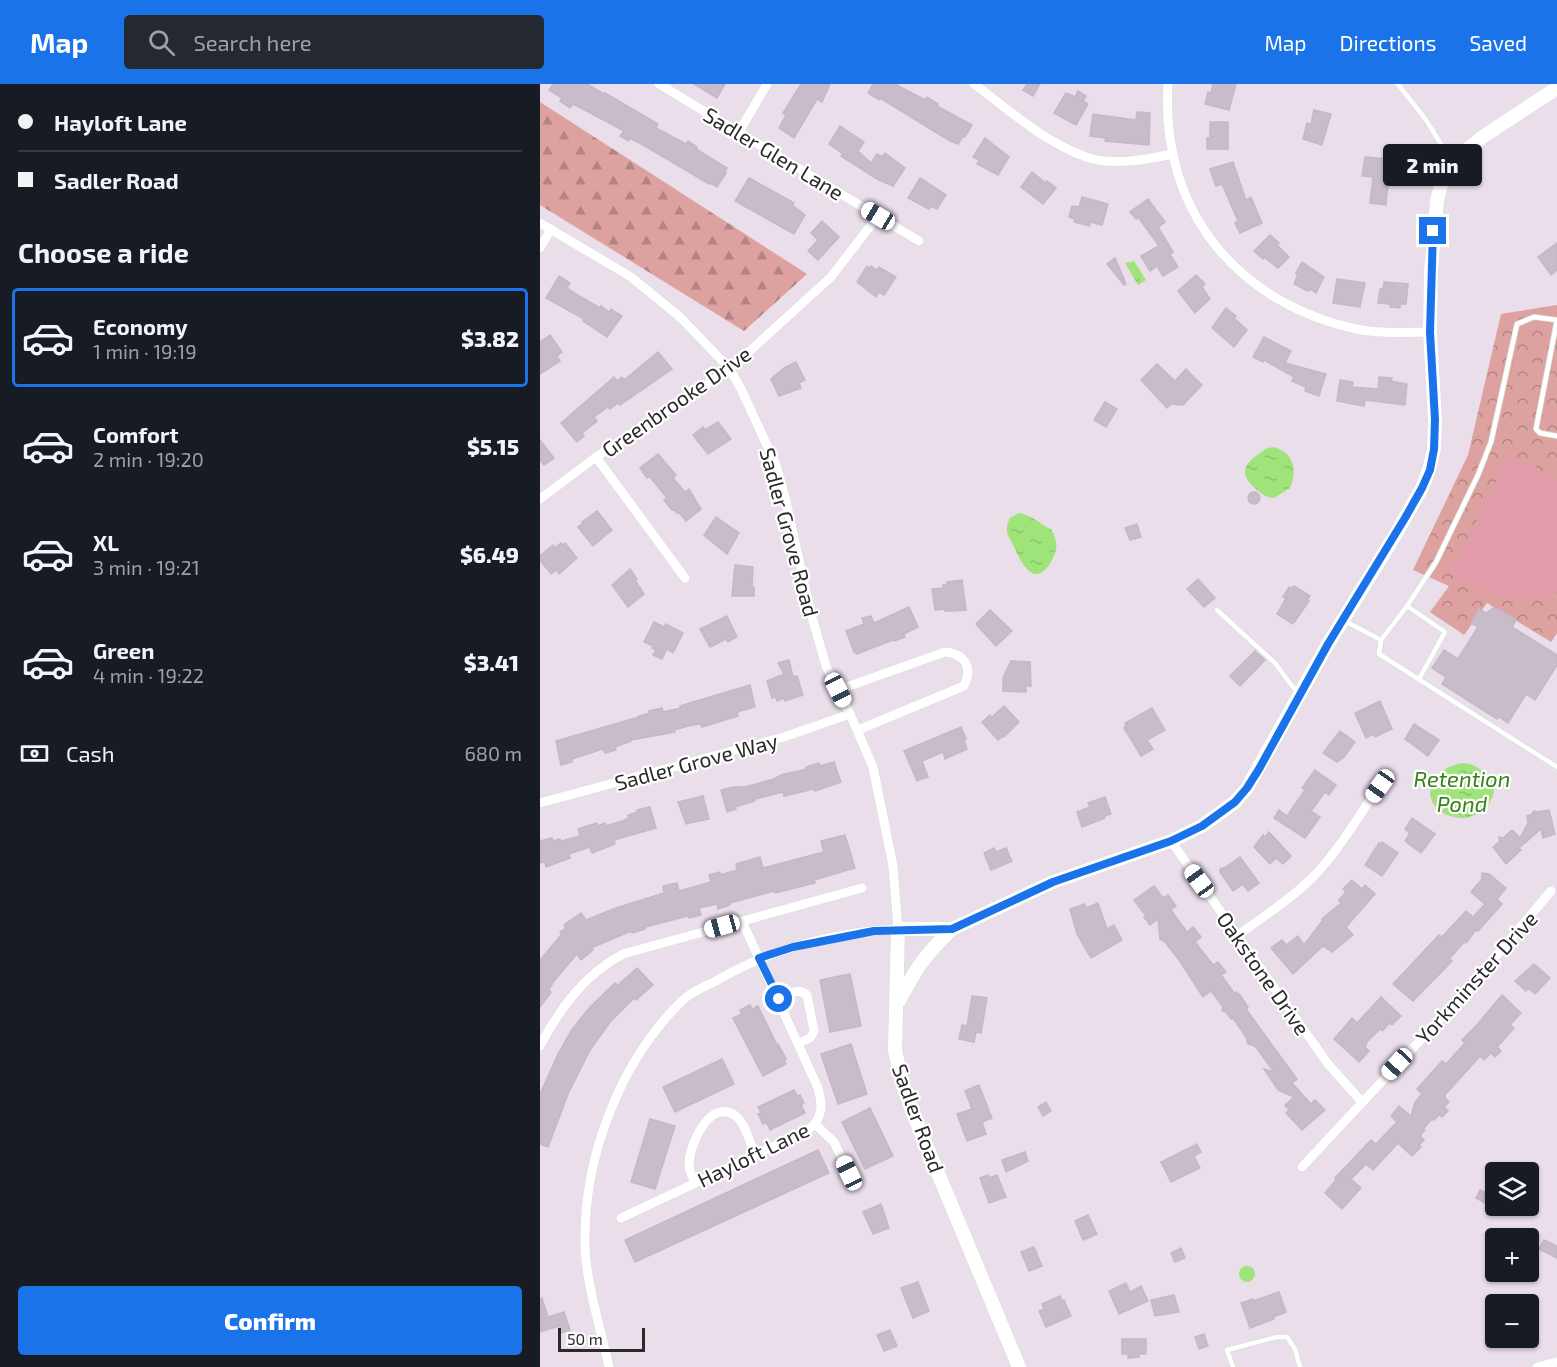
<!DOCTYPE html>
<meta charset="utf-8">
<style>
:root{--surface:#171b24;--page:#242831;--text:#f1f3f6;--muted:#9ea1a6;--line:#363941;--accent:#1a73e8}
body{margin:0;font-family:"Exo 2",sans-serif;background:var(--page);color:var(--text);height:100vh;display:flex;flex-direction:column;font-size:22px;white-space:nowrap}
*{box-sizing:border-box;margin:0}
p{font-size:20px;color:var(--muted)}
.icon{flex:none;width:33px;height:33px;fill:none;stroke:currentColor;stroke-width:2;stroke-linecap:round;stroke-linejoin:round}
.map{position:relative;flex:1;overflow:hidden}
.panel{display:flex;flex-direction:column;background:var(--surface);width:540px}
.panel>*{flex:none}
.guide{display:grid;align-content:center;height:132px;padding:0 18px;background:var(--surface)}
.buttons{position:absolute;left:945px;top:1078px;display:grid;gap:12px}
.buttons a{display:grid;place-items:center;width:54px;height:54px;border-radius:6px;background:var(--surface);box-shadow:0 2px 4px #0004;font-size:30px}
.scale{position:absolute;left:18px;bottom:15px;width:87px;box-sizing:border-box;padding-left:6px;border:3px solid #2a2a2a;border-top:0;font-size:16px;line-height:21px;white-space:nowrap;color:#2a2a2a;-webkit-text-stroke:4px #fff;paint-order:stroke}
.end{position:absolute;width:27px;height:27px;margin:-14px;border:8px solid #1a73e8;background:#fff;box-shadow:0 0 0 3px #fff}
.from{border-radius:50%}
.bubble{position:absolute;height:42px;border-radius:6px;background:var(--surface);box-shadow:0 2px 4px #0004;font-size:20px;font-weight:800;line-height:42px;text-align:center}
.car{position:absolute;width:18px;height:36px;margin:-18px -9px;border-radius:8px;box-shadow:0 0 4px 2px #0007;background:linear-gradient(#fff 24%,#345 0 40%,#fff 0 76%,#345 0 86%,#fff 0)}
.guide b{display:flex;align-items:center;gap:21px;height:57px;font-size:22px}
.guide b+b{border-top:2px solid var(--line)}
.guide i{width:15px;height:15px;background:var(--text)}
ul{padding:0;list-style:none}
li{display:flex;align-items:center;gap:18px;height:99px;margin:0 12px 9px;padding:0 6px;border:3px solid transparent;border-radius:6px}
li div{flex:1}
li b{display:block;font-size:22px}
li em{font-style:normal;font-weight:800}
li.current{border-color:var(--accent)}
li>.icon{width:54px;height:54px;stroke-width:1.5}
h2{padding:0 18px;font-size:27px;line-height:72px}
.pay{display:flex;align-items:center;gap:15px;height:66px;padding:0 18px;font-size:22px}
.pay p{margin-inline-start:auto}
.action{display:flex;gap:12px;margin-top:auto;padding:12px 18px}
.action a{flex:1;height:69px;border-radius:6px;background:var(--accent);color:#fff;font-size:24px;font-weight:800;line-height:69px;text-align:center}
header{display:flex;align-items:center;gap:36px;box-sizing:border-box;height:84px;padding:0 30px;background:var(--accent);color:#fff}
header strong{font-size:28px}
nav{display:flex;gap:33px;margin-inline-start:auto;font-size:21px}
.search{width:420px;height:54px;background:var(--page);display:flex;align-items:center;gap:15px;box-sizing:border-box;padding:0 21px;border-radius:6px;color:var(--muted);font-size:22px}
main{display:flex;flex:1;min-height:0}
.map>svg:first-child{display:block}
</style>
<header>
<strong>Map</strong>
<div class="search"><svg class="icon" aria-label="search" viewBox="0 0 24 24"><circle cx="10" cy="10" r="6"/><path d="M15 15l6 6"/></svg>Search here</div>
<nav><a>Map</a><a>Directions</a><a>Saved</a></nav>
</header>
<main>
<section class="panel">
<div class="guide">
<b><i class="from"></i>Hayloft Lane</b>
<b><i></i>Sadler Road</b>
</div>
<h2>Choose a ride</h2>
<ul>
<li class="current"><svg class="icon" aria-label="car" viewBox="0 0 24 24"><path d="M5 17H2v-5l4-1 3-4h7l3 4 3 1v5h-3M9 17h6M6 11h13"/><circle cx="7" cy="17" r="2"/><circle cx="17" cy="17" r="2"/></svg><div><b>Economy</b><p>1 min · 19:19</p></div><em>$3.82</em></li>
<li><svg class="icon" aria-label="car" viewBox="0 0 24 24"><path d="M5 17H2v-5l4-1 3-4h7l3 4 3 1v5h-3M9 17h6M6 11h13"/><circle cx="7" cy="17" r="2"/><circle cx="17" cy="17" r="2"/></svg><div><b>Comfort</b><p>2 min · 19:20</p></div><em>$5.15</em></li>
<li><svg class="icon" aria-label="car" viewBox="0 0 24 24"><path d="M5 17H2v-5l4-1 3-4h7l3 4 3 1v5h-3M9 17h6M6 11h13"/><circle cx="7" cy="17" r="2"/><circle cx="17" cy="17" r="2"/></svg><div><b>XL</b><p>3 min · 19:21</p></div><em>$6.49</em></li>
<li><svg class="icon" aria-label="car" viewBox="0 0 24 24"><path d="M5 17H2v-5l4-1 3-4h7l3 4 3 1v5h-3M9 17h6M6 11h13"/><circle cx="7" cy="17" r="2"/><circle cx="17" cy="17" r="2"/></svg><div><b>Green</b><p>4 min · 19:22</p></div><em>$3.41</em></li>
</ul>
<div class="pay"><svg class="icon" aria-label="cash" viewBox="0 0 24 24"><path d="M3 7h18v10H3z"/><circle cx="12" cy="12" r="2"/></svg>Cash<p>680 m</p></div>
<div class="action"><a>Confirm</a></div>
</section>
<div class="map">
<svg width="1017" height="1283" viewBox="0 0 1017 1283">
<defs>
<pattern id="forest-firs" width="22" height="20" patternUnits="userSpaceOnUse" patternTransform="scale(1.5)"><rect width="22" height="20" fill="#dda29f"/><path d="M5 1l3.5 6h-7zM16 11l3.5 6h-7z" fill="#b38482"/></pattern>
<pattern id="park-crowns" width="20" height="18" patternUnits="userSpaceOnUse" patternTransform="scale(1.5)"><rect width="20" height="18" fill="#dda29f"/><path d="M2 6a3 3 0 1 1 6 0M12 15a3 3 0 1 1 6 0" fill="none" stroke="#b38482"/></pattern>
<pattern id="water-ripples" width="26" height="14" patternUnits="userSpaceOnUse" patternTransform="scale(1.5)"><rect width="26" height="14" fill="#9fe47a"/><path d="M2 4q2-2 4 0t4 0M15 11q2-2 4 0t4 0" fill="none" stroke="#89c46a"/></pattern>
</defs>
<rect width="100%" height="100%" fill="#eadeeb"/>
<path fill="url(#forest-firs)" d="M0 18 267 190 204 247 0 121Z"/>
<path fill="url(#park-crowns)" d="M1017 221V549L1011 558 947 519 924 551 890 528 909 502 873 486 928 371 961 230Z"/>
<path fill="#e39caa" d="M975 375 987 377 1017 396V508L997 513 956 512 910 490 967 377Z"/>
<g fill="url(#water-ripples)">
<path d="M594 177 606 196 598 201 585 179Z"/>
<path d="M733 363C753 367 758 386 750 404L734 414C726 413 723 411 717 406 699 391 702 381 720 369 725 365 727 364 733 363Z"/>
<path d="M479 429C492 431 499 440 511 445 517 457 519 463 512 476 497 504 484 485 475 465 473 460 468 453 467 448 466 443 468 438 470 434Z"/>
<path d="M923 679C931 679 937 683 944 688 968 706 943 735 921 734 879 731 881 686 923 679Z"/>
<circle cx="707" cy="1190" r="8"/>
</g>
<g fill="#c7bcc7" stroke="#c6b8c6" stroke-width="1.5">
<path d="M13 0H47L64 10 65 9 118 40 116 44 146 60 148 57 157 63 156 65 187 84 185 88 186 89 177 103 170 99 169 100 105 62 90 54 89 57 80 52 84 47 60 34 33 20 30 24 20 17 22 14 9 6Z"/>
<path d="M154 0H185L177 14Z"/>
<path d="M261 0H290L282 18 277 15 254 54 239 44 246 31 243 29Z"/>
<path d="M333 0H355L385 16 387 13 398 20 397 22 432 41 425 53 423 52 418 60 410 57 340 14 339 16 328 9Z"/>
<path d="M487 0H500L493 12 483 6Z"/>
<path d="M673 0H696L689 26 665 20 668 8 671 9Z"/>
<path d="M538 7 546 12 543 17 548 20 536 41 514 29 526 9 535 13Z"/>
<path d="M774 26 791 30 782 61 763 55 767 39 771 40Z"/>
<path d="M597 28 610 29 609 61 565 57 566 54 550 52 553 30 596 36Z"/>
<path d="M670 38H688V65H667V54H670Z"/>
<path d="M300 42 324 58 318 67 331 79 337 70 342 73 345 69 365 84 353 102 337 95 301 72 303 70 289 60Z"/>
<path d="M445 54 469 73 458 91 437 80 439 76 433 73Z"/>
<path d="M825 73 850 75 846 121 830 119 833 93 822 92Z"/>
<path d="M693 78 706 116 711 113 722 139 700 149 695 139 698 137 682 100 676 102 670 85Z"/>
<path d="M492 88 506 99 507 97 516 104 503 120 481 103Z"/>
<path d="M209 94 254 119 252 121 265 131 254 150 195 117Z"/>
<path d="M380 94 406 111 397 125 391 122 389 125 368 114Z"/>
<path d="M542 113 568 120 562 141 550 138V142L534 138 535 135 529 133 532 122 539 123Z"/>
<path d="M608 115 625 138 618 143 633 168 630 170 638 183 623 192 617 182 610 187 601 172 619 162 598 133 596 135 590 128Z"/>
<path d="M282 137 299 153 278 176 268 167 278 156 271 149Z"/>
<path d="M730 151 739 159 737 161 749 173 738 184 725 174 723 175 714 167Z"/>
<path d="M1017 159V186L1011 191 998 173Z"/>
<path d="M575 174 586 200 584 201 567 180Z"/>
<path d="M762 178 784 193 776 209 770 205 768 207 754 200 758 190 756 189Z"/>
<path d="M327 182 330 184 331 182 337 186 339 183 356 193 344 211 339 208 336 213 317 198Z"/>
<path d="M656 191 665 200 662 203 670 215 655 229 638 207Z"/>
<path d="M19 192 30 199 27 204 36 210 60 224 61 222 69 228 71 225 82 232 67 253 43 237 44 235 6 214Z"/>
<path d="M797 195 825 199 820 223 793 219Z"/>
<path d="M844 198 868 200 866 220H860V224L850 223V220L838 219 840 205H843Z"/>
<path d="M686 224 696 232 694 234 707 246 694 263 672 244Z"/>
<path d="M10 251 22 268 17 272 20 277 0 290V258Z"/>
<path d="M724 253 751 267 745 279 786 290 779 312 765 307 766 303 752 297 754 293 724 276 723 278 713 273Z"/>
<path d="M118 268 132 285 80 321 78 319 70 325 68 323 54 333 57 337 42 349 44 352 37 358 21 339 74 293 77 297 82 293 84 296Z"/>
<path d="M256 278 265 296 259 299 261 304 239 312 231 295 244 284Z"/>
<path d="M617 280 635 297 646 285 662 301 643 321 631 320 627 324 601 296Z"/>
<path d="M839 293 852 294 851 297 867 300 865 321 825 316 824 322 797 317 800 296 813 298 812 303 838 305Z"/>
<path d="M565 318 577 325 566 343 554 336Z"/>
<path d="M178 338 191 355 168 370 153 351 163 343 165 346Z"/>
<path d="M0 356 14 374 4 381 0 376Z"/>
<path d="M118 370 136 391 133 394 145 408 149 405 161 425 146 437 139 428 137 429 133 425 132 426 124 416 127 414 109 392 107 394 100 384Z"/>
<circle cx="714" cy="414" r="6"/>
<path d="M57 427 72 446 53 462 38 443 43 439 42 438Z"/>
<path d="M176 433 199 449 187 470 164 451Z"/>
<path d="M597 440 601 453 590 456 585 444Z"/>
<path d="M21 459 23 461 25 459 37 474 19 490 16 486 11 490 0 476V472L13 461 15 464Z"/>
<path d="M195 481 213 483 212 502 214 503V512H192Z"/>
<path d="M90 485 97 495 95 496 104 510 88 523 72 501Z"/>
<path d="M658 495 675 514 664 523 647 505Z"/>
<path d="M422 496 426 526 412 527H405V525L395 526 392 505 403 504V501H407V498Z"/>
<path d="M754 502 770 512 767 516 769 517 753 540 737 530 746 514 743 513 749 503 752 504Z"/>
<path d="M369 523 378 543 364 550 365 553 354 557 353 556 317 570 314 568 306 547 324 540 322 534 331 532 334 539Z"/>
<path d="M953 524 960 526 976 536 972 543 1017 571V581L995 616 986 610 968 639 959 633 957 635 902 600 906 593 892 584 904 566 918 575 938 543 931 539 939 525 946 529Z"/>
<path d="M450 526 472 547 456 562 436 540Z"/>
<path d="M187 532 197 553 188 558 186 555 170 563 160 545Z"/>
<path d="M114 538 124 543 126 540 143 549 133 569 127 565 122 575 113 571 116 566 112 564 113 562 104 558Z"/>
<path d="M715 567 725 576 700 602 690 592Z"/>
<path d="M249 576 253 593 257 592 263 611 245 617 244 614 237 617 236 613 232 614 227 597 244 590 238 579Z"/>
<path d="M471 577 490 578 491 602H486V608L463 607V594Z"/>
<path d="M210 601 215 623 197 628 198 632 162 643 160 640 152 641 134 646 135 648 91 656V657L75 663 76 666 65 669 63 665 32 675V678L21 681 16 657 99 633V632L110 629 109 627 122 624 123 628 141 624 140 622Z"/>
<path d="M840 617 852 645 835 653 833 650 826 654 815 629Z"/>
<path d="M464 622 479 638 464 653 463 652 458 656 442 638 450 631 452 633Z"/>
<path d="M612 624 625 646 607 656 613 665 601 672 584 644 586 642 585 639Z"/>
<path d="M874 640 899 656 888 672 865 655Z"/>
<path d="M421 643 426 655 424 656 427 665 405 675 403 668 382 677 388 693 377 697 364 667Z"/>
<path d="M800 647 815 658 804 673 797 678 783 669Z"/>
<path d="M294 678 301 698 275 707 274 705 244 712 243 708 215 715V717L195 723 196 725 187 728 181 706 193 703H205L234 695 241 691 267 685 266 683 279 679 280 682Z"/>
<path d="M775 686 796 701 789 711 785 708 771 727 780 733 765 754 734 734 739 726 747 732 765 706 762 704Z"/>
<path d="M163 712 169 735 146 740 138 718Z"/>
<path d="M565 713 571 730 564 732 565 734 542 743 537 728 550 723 548 719Z"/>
<path d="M110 723 116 744 74 756 75 760 52 769 50 763 29 770 30 774 6 783 5 778 0 779V757L12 754 13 757 20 755 21 757 40 752 38 745 57 739 58 742 65 739 66 742 82 737 89 734 88 731 98 728 97 726Z"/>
<path d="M1009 726 1015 750 1003 754 1001 745 979 764 981 766 966 780 953 763 960 757 959 753 963 754 972 746 980 754 988 739 987 732 992 730 994 727 998 728Z"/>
<path d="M872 734 895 750 881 769 865 757 870 749 865 745Z"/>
<path d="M729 748 751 772 743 780 736 774 730 780 714 763 723 751 725 753Z"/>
<path d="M305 751 315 784 274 796 275 799 235 809 234 807 190 819V821L178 825 177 820 159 824 161 831 149 834 148 832 105 843V845L92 849 91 847 51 864 53 866 41 876 37 870 14 897 9 906 11 908 0 923V876L22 850 20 848 26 844 24 841 41 829 46 836 76 824 124 809 123 802 137 799 139 807 171 798 169 791 180 788V791L197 786 196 780 220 773 223 784 284 768 281 757Z"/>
<path d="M842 758 858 769 842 792 825 781 839 759 841 760Z"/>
<path d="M454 764 456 768 466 764 472 777 451 786 444 769Z"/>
<path d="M700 773 719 799 708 807 703 800 693 807 680 788V785L686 783Z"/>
<path d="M942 789 949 790 966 804 957 815 962 820 938 847 936 846 926 859 924 858 909 875 912 877 873 917 853 900 899 851 902 853 926 827 933 833 945 820 931 808 942 795Z"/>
<path d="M812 796 822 805 825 801 835 810 806 843 813 851 792 868 783 862 753 890 731 864 742 856 746 861 758 852 764 861 783 836 782 835 801 819 799 816 806 808 803 805Z"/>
<path d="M614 802 623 814 628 811 636 822 631 826 647 848 653 843 661 853 655 858 673 881 678 878 686 888 681 891 694 909 696 908 700 911 708 923 706 925 757 995 752 999 771 1020 775 1016 785 1026 762 1046 746 1029 749 1026 745 1021 754 1013 738 1006 724 985 734 988 715 962 708 960 706 953 693 934 691 935 686 928 682 927 683 923 671 907 663 913 639 876 625 858 620 855 618 835 610 841 604 833 606 832 594 816Z"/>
<path d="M558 819 567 845 574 841 582 856 551 874 537 850 530 825 545 820 546 824Z"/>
<path d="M994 880 1010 894 995 910 988 904 986 907 975 897Z"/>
<path d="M97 884 113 901 96 916 94 914 71 937 50 966 28 1010 8 1063 0 1060V1010L18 970 31 947 49 924 75 899 78 901Z"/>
<path d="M310 890 321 942 290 948 280 896Z"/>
<path d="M962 911 981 929 970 941 974 944 957 963 961 967 955 973 951 969 944 976 940 972 904 1012 909 1018 904 1023 908 1027 902 1033 899 1031 894 1036 892 1035 883 1045 885 1046 880 1052 884 1056 879 1061 881 1063 872 1072 858 1059 833 1086 826 1080 811 1095 821 1104 802 1125 785 1109 796 1096 795 1094 831 1056 836 1060 857 1038 851 1032 859 1022 871 1032 875 1018 882 1010 877 1005 902 977 906 980 925 959 922 956 936 942Z"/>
<path d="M432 912 447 914 441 949 436 948 434 958 419 955 422 941 427 942Z"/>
<path d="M841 913 861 932 852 941 850 939 842 947 840 945 827 958 825 963 829 967 819 978 794 955 812 934 817 939Z"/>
<path d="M210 921 212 925 218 922 237 961 238 960 246 975 244 976 246 980 223 992 193 934 202 930 200 926Z"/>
<path d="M311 960 327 1010 298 1020 281 970Z"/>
<path d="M182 975 194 1000 135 1028 123 1003Z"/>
<path d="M439 1001 452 1034 442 1038 446 1050 427 1057 417 1030 432 1025 425 1007Z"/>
<path d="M254 1006 257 1012 260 1011 264 1019 261 1021 265 1029 230 1046 227 1039 223 1040 218 1030 221 1029 218 1023Z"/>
<path d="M506 1018 511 1027 503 1032 498 1023Z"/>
<path d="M330 1024 353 1072 325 1085 302 1038Z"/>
<path d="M110 1035 135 1042 115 1105 91 1098Z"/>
<path d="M657 1060 661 1068 654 1072 660 1084 631 1098 621 1078Z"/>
<path d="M278 1066 289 1089 95 1178 85 1156Z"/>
<path d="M485 1068 488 1077 466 1088 462 1076Z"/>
<path d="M448 1091 449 1094 457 1091 466 1113 449 1119 440 1094Z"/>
<path d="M940 1106 956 1114V1125L936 1114Z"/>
<path d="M341 1120 349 1144 333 1150 323 1128Z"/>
<path d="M548 1131 557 1150 543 1156 535 1137Z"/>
<path d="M1004 1156 1017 1162V1174L999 1165Z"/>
<path d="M494 1163 502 1182 489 1187 481 1168Z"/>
<path d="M641 1164 645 1174 635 1178 631 1169Z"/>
<path d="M378 1198 389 1227 373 1234 361 1204Z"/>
<path d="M586 1199 590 1208 601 1202 608 1217 579 1230 569 1207Z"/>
<path d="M739 1208 746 1228 733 1233 734 1235 710 1244 701 1219 713 1215V1217Z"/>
<path d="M634 1211 639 1228 615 1232 611 1216Z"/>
<path d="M520 1212 522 1217 524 1216 531 1232 506 1243 499 1227 504 1225 502 1220Z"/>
<path d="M2 1214 8 1233 24 1228 30 1246 21 1249 19 1242 0 1248V1215Z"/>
<path d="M350 1246 357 1262 344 1267 337 1251Z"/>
<path d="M664 1250 668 1262 659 1265 655 1253Z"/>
<path d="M582 1255H606V1270H599V1273L588 1274V1270H582Z"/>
</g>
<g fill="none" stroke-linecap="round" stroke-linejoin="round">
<defs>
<g id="lane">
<path d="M858 0 886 36 911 76"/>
<path d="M1017 236 996 345 1000 349 1017 352"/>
<path d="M867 522 896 478 938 391 951 358 977 240 994 233 1017 236"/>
<path d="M677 526 735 579 752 602 760 609"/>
<path d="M805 537 841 556"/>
<path d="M879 595 905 548 867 522 841 556 839 570 1017 683"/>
<path d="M693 1283 687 1266 737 1253H747L755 1265 760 1283"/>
</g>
<g id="street">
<path d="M119 0 379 157"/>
<path d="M434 0C469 26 504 58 546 73 572 82 605 76 632 70"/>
<path d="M628 0C620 127 698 221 821 246 844 250 867 248 890 248"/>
<path d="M199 48 227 0"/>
<path d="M0 139 91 193 118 215 141 234 190 285 201 305 236 381 245 413 270 526 286 582 310 630 333 683 353 782 358 845C294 848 231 865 176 897 166 902 153 907 144 915 80 976 43 1074 45 1162 46 1199 61 1246 69 1283"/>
<path d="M0 164 11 145"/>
<path d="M56 373 145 494"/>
<path d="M0 415 56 373 190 285 291 193 338 132"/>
<path d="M298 606 405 568C425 570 433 583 424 602L318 646"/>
<path d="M0 719 244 653 310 630"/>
<path d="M631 757 788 980 822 1018"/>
<path d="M697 852C722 833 749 817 771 795 798 768 818 733 840 701"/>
<path d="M239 915C248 910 258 903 267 911L274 947 270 954 259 959"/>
<path d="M0 962C20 924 45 890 83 870L322 804"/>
<path d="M275 1040 294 1058 309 1089"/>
<path d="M762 1083 929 904 1011 807"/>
<path d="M155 1099C153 1093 149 1087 149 1081 149 1061 170 1013 196 1032 205 1039 210 1059 215 1070"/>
<path d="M81 1134 268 1046C283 1034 283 1022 278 1004L202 837"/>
<path d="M997 1283 1017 1278"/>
</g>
<g id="secondary">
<path d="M359 917C376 884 385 871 412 845"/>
<path d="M479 1283 372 1027 361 995 355 966 358 845H412L513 798 631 757 662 742 695 718 707 704 788 560 854 453 882 404 889 386 894 365 895 336 890 248 891 187 897 116 903 94 915 76 941 54 1017 4"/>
</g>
</defs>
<use href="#lane" stroke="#d3e2d6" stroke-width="6"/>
<use href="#street" stroke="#d3e2d6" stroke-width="10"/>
<use href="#secondary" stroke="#d3e2d6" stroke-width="15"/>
<use href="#lane" stroke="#fff" stroke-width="4.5"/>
<use href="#street" stroke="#fff" stroke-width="9"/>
<use href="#secondary" stroke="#fff" stroke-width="14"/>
</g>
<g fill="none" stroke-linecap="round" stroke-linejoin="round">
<path stroke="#1a73e8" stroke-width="8" d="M239 915 219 874 253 863 334 847 412 845 513 798 631 757 662 742 695 718 707 704 719 685 788 560 865 434 882 404 890 386 894 365 895 336 890 248 893 147"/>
</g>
<g text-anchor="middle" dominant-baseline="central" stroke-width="4.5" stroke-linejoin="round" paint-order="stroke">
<g font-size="21" fill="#2a2a2a" stroke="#fff">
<text transform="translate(234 69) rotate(31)">Sadler Glen Lane</text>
<text transform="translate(136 317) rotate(-35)">Greenbrooke Drive</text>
<text transform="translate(250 448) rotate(75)">Sadler Grove Road</text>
<text transform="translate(156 677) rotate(-15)">Sadler Grove Way</text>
<text transform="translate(724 889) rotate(55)">Oakstone Drive</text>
<text transform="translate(936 893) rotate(-48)">Yorkminster Drive</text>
<text transform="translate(379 1034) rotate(70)">Sadler Road</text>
<text transform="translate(213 1070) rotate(-26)">Hayloft Lane</text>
</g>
<g font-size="22" font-style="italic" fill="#368219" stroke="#fff">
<text x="922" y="694">Retention<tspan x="922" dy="25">Pond</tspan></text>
</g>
</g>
</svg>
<div class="buttons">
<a><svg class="icon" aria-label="layers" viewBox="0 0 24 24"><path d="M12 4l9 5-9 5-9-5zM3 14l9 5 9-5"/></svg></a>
<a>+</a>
<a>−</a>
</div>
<div class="scale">50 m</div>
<i class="end from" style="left:239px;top:915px"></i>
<i class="end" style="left:893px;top:147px"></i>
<div class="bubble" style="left:843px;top:60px;width:99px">2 min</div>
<i class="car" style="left:338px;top:132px;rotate:301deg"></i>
<i class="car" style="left:298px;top:606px;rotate:153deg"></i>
<i class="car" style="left:840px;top:702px;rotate:215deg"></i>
<i class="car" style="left:659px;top:797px;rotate:324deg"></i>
<i class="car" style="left:182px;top:842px;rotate:255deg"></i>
<i class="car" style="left:857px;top:980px;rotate:223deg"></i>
<i class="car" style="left:309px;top:1089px;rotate:335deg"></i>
</div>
</main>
